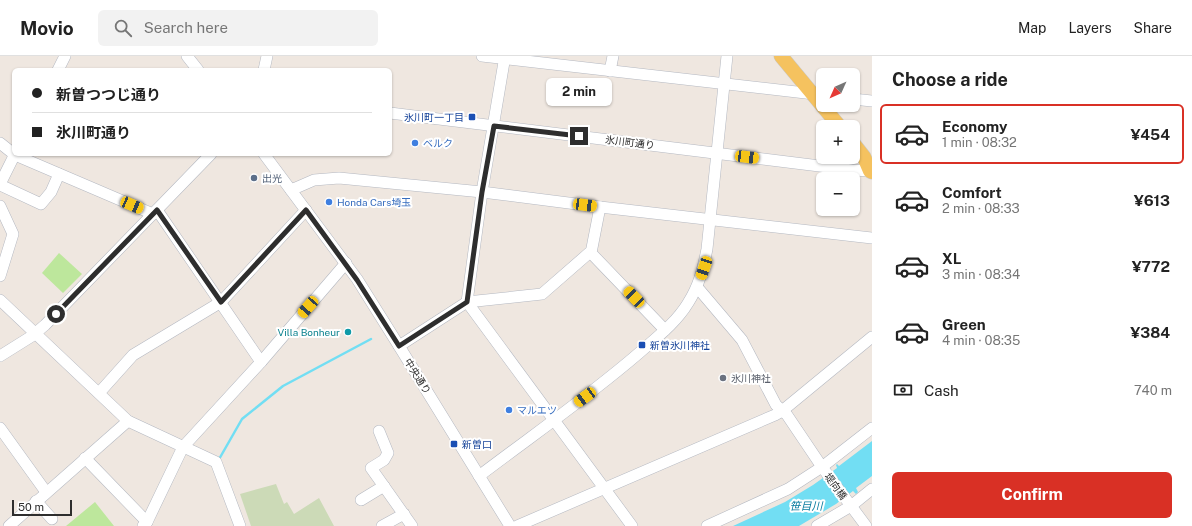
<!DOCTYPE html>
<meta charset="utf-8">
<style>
:root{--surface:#fff;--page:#f2f2f2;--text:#222;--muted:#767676;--line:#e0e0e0;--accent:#d93025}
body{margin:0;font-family:"Public Sans","Noto Sans JP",sans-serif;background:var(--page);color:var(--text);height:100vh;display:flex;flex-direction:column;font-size:15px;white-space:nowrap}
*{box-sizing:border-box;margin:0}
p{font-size:13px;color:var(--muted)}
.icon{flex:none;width:22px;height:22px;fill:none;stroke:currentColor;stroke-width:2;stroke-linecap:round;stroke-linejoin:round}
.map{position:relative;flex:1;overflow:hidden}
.details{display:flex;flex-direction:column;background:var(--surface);width:320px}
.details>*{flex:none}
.top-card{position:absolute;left:12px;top:12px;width:380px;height:88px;border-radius:6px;box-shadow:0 1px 3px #0004;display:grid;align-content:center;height:88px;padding:0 20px;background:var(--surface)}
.needle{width:26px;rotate:225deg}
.controls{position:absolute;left:816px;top:12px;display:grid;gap:8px}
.controls a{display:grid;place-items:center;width:44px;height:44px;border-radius:6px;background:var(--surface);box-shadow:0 1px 3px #0004;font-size:20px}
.scale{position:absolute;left:12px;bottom:10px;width:60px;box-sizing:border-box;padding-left:4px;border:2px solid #2e2e2e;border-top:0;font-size:11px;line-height:14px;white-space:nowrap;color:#2e2e2e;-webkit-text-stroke:3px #fff;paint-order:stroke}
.end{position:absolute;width:18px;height:18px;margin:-9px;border:5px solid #2e2e2e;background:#fff;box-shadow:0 0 0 2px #fff}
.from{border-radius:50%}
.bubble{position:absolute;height:28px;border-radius:6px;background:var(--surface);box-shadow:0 1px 3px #0004;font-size:13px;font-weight:700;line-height:28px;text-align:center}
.car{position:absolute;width:12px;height:24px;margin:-12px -6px;border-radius:5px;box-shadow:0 0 3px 1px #0007;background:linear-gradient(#f5c518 24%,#345 0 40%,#f5c518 0 76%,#345 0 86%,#f5c518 0)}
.top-card b{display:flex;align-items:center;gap:14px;height:38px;font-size:15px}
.top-card b+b{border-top:1px solid var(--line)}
.top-card i{width:10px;height:10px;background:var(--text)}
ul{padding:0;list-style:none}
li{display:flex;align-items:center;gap:12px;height:60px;margin:0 8px 6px;padding:0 12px;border:2px solid transparent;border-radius:6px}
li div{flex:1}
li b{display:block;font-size:15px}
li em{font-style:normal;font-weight:700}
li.selected{border-color:var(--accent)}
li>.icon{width:36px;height:36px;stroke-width:1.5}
h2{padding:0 20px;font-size:18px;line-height:48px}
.pay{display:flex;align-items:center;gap:10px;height:44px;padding:0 20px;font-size:15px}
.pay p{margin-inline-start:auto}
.action{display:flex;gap:8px;margin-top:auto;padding:8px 20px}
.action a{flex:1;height:46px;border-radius:6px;background:var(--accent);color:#fff;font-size:16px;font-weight:700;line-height:46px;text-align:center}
header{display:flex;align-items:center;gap:24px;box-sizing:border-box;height:56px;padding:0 20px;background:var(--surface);border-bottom:1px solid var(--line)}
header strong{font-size:19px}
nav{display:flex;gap:22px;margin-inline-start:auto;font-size:14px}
.search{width:280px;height:36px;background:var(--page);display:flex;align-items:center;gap:10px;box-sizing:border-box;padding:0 14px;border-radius:6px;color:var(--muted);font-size:15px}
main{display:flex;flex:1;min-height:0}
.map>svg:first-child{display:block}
</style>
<header>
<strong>Movio</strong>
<div class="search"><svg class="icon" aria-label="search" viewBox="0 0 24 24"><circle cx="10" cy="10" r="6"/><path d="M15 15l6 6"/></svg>Search here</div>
<nav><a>Map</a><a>Layers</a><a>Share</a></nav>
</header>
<main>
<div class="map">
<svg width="872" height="470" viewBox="0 0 872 470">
<rect width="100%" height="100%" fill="#efe7e0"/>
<g fill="#bde79c">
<path d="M59 197 82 218 63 237 42 217Z"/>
<path d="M95 446 114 470H66Z"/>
</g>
<path fill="#ccdab7" d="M276 428 284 448 287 446 294 458 319 442 334 470H251L240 438Z"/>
<path fill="#72def3" d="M872 385V420L856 432 858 436 856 438 853 435 836 448 799 470H733L785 446 813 429 837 412 836 409 837 408 839 410Z"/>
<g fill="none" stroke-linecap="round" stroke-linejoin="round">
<path stroke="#72def3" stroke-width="2.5" d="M218 405 242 363 283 330 371 283"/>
<defs>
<g id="minor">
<path d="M187 0 198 14"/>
<path d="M482 0 823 39"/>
<path d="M505 0 482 136 467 246 632 470"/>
<path d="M58 14 65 0"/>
<path d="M264 14 267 0"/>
<path d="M610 15 613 0"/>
<path d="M853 43 872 45"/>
<path d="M390 57 852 114 870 115"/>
<path d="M0 87 15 99 153 158"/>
<path d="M264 98 357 223 399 290 510 470"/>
<path d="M0 128 15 98"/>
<path d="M0 129 41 148 51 136 59 118"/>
<path d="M291 134 314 124 339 122 482 136 600 151 872 182"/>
<path d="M0 150 13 178 0 220"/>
<path d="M600 151 591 197 665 274"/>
<path d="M157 154 261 306"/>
<path d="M697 231 742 284 776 349 787 359 822 411 866 470"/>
<path d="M0 244 128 365 216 406 240 470"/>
<path d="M399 290 467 246 542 238 589 197H591"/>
<path d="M0 300 32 280 45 269 211 98"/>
<path d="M99 337 133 299 221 246 306 154"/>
<path d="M0 372 46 436"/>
<path d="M379 375 388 397 384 404 371 412 412 470"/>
<path d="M85 402 147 466"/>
<path d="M479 420C533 379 588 341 639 297 656 282 676 267 688 247 699 230 703 213 707 193L727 0"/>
<path d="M361 444 384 430"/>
<path d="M36 445 52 463"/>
<path d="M9 470 128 365"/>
<path d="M143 470 147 466 183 391 261 306 346 207"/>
<path d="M382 470 404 458"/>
<path d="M517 470 775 359 782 355 872 281"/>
<path d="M707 470 788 433 822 411 872 372"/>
<path d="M817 470 851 450 872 433"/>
</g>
<g id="major">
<path d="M781 0 840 71"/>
<path d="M853 87 864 101 870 115 872 116"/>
</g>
</defs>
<use href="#minor" stroke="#b4b8c1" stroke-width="12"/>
<use href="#major" stroke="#c9c9c9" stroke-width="15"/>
<use href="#minor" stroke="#fff" stroke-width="11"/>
<use href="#major" stroke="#f5c25f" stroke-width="14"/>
</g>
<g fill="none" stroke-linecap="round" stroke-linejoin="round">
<path stroke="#2e2e2e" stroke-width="5" d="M56 258 157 154 221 246 306 154 357 224 399 290 467 246 482 136 494 70 579 80"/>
</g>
<g fill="#1a4fb4" stroke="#fff" stroke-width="1.5">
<rect x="468" y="57" width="8" height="8" rx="2"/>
<rect x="638" y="285" width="8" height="8" rx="2"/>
<rect x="450" y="384" width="8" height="8" rx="2"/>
</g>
<g fill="#3f7fe0" stroke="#fff" stroke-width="1.5">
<circle cx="415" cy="87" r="4"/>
<circle cx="329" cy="146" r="4"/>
<circle cx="509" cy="354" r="4"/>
</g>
<circle fill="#5c6f8a" stroke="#fff" stroke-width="1.5" cx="254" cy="122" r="4"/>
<circle fill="#0f9aa8" stroke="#fff" stroke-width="1.5" cx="348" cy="276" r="4"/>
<circle fill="#6b7280" stroke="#fff" stroke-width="1.5" cx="723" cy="322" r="4"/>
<g text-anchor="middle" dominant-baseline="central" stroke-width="4" stroke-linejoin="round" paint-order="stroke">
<g font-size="10" fill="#164399" stroke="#fff" text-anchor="start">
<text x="464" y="61" text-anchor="end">氷川町一丁目</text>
<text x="650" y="289">新曽氷川神社</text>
<text x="462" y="388">新曽口</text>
</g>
<g font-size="10" fill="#2e2e2e" stroke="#fff">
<text transform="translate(630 86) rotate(7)">氷川町通り</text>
<text transform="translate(418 320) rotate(58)">中央通り</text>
<text transform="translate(836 430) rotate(54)">堤向橋</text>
</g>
<g font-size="10" fill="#366cbe" stroke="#fff" text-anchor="start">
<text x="423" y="87">ベルク</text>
<text x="337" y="146">Honda Cars埼玉</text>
<text x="517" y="354">マルエツ</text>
</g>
<g font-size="10" fill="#4e5e75" stroke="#fff" text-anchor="start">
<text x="262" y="122">出光</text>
</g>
<g font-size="10" fill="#0d838f" stroke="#fff" text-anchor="end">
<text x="340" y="276">Villa Bonheur</text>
</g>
<g font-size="10" fill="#5b616d" stroke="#fff" text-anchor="start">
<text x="731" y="322">氷川神社</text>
</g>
<g font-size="11" font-style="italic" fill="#097b9f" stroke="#fff">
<text x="806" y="450">笹目川</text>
</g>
</g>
</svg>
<div class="controls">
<a><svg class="needle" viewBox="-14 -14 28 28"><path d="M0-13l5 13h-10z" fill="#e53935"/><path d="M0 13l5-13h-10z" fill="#767676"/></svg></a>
<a>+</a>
<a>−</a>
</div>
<div class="scale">50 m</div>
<i class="end from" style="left:56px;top:258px"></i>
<i class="end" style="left:579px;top:80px"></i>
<div class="bubble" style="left:546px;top:22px;width:66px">2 min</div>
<i class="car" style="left:747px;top:101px;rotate:97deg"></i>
<i class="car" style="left:132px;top:149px;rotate:113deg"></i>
<i class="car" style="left:585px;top:149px;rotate:97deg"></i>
<i class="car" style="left:704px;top:212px;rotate:199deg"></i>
<i class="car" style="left:634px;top:241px;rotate:316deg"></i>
<i class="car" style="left:308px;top:251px;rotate:221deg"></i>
<i class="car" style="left:585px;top:341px;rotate:234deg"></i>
<div class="top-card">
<b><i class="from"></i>新曽つつじ通り</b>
<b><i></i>氷川町通り</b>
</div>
</div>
<section class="details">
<h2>Choose a ride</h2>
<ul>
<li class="selected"><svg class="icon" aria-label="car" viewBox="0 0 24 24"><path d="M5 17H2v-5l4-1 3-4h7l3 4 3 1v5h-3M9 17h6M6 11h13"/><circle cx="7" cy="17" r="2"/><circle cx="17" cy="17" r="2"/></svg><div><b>Economy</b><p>1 min · 08:32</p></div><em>¥454</em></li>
<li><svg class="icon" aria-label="car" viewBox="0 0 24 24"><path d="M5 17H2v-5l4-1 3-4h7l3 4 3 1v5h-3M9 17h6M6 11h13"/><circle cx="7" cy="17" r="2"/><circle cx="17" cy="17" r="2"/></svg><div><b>Comfort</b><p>2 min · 08:33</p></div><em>¥613</em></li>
<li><svg class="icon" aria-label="car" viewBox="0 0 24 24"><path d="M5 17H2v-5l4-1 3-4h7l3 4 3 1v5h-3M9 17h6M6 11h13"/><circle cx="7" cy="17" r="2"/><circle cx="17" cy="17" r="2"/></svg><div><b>XL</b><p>3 min · 08:34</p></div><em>¥772</em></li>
<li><svg class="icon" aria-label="car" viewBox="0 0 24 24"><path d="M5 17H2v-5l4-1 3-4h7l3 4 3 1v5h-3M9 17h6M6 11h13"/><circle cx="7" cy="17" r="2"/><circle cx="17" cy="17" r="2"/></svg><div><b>Green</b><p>4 min · 08:35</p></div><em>¥384</em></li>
</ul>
<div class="pay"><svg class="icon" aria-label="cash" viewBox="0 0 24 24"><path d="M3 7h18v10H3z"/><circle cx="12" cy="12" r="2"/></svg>Cash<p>740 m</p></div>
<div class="action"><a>Confirm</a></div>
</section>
</main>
